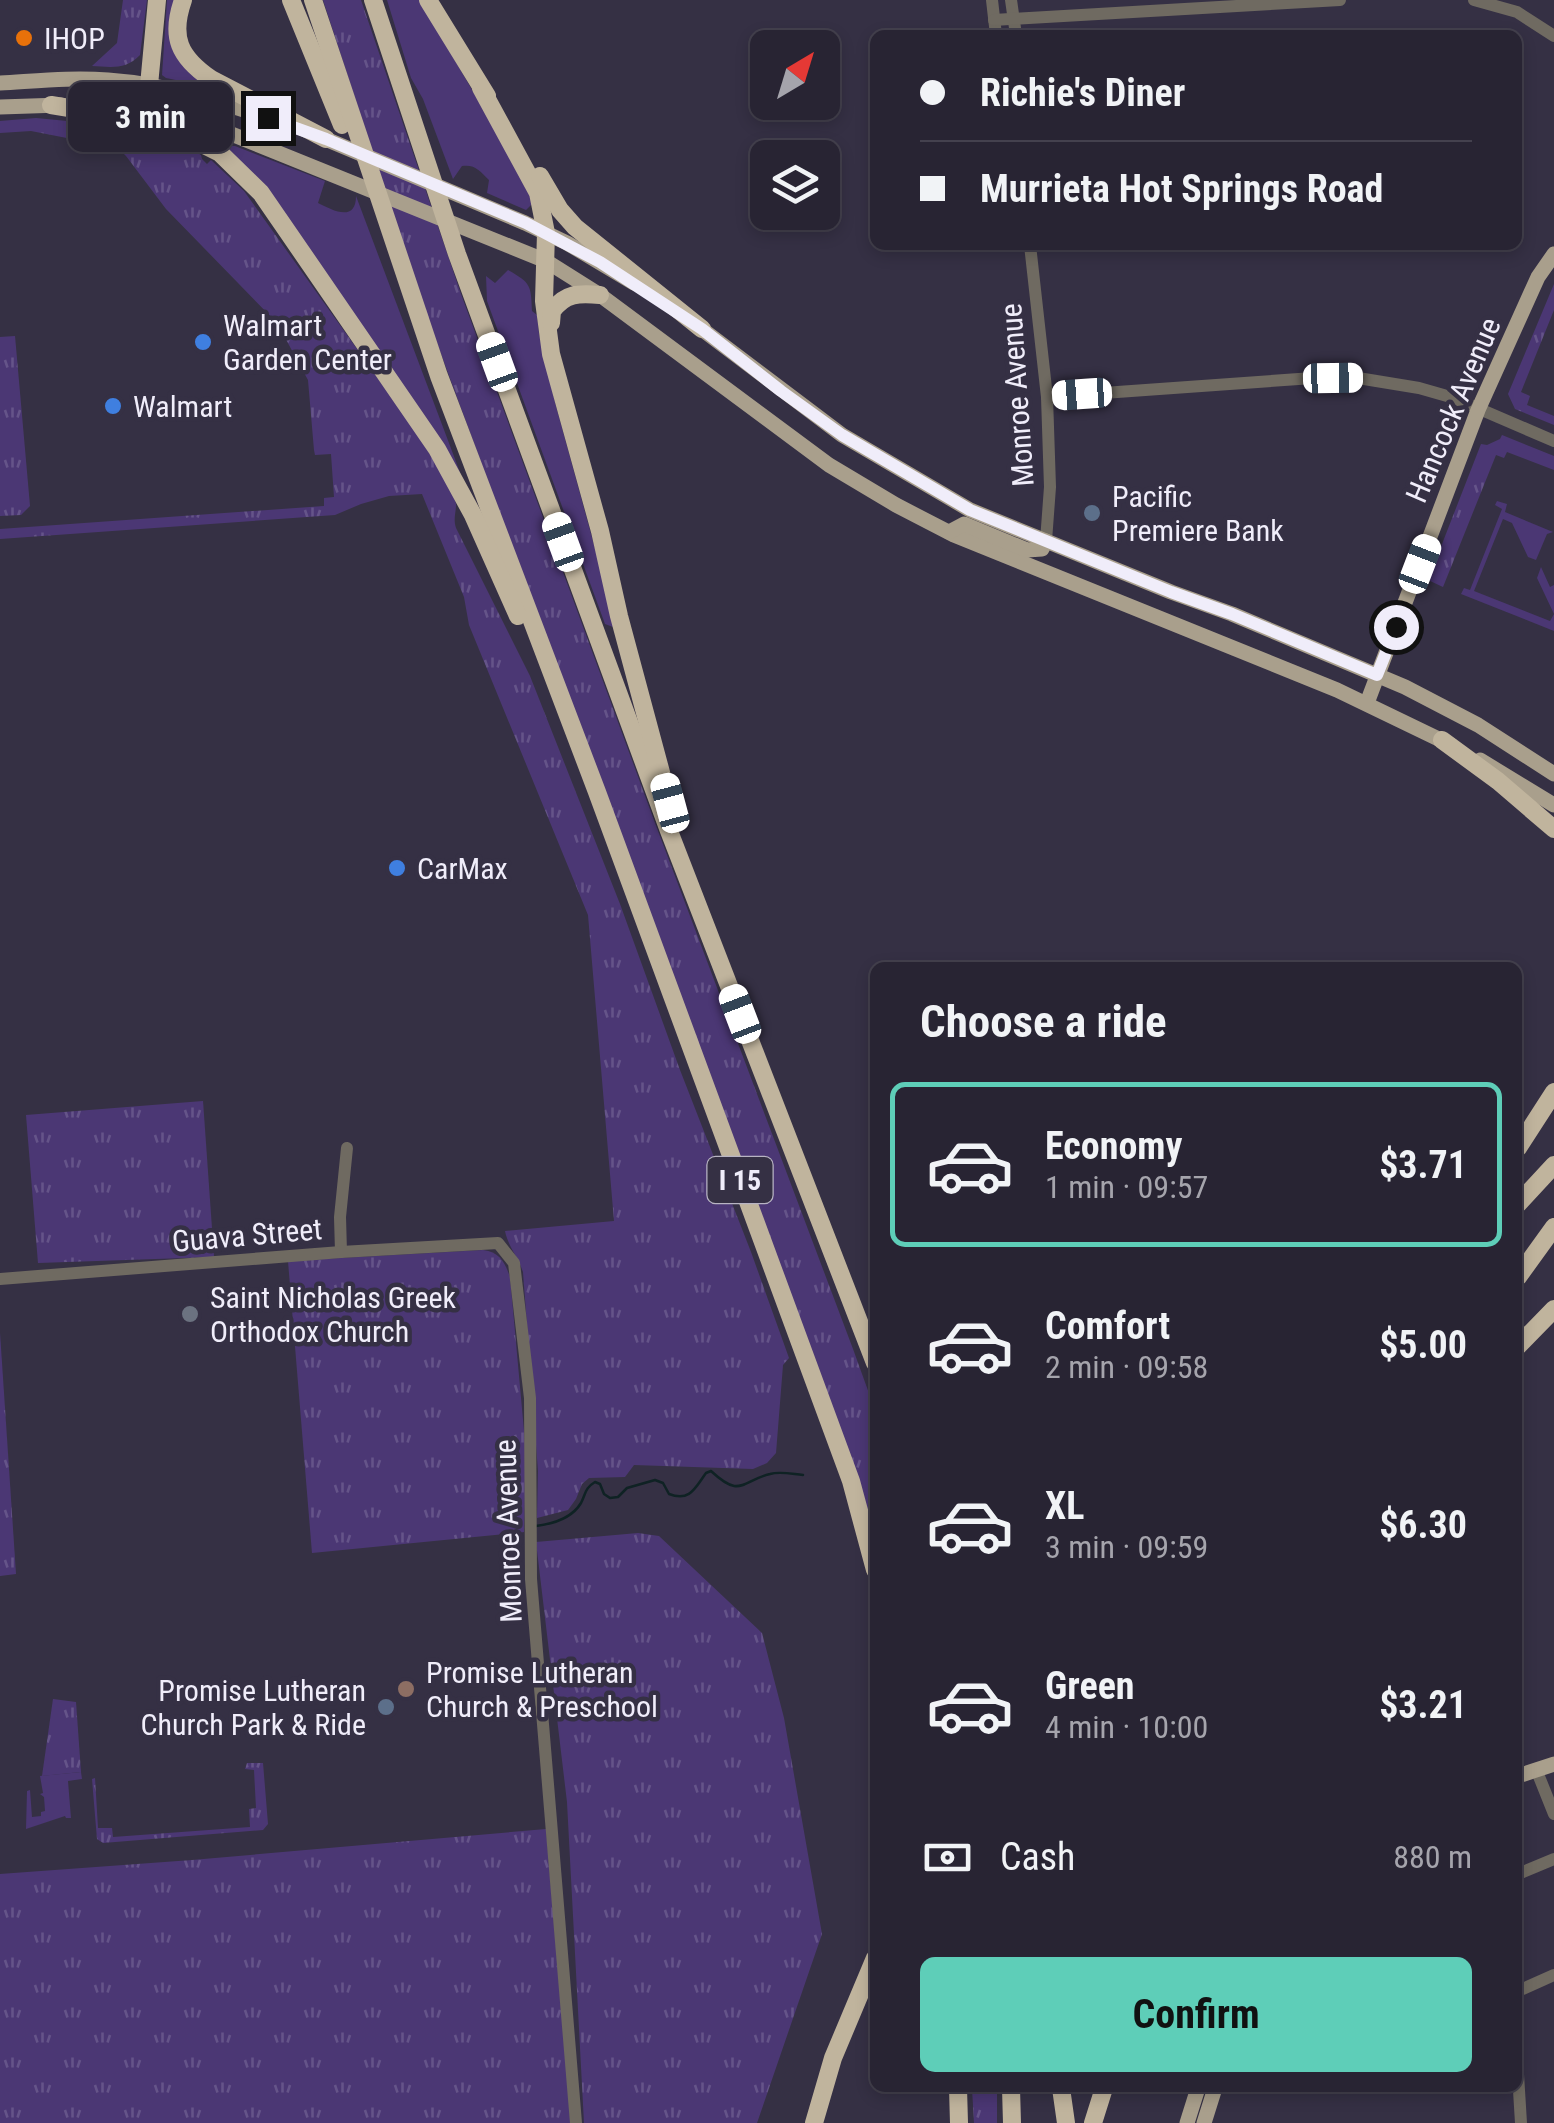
<!DOCTYPE html>
<meta charset="utf-8">
<style>
:root{--surface:#282433;--page:#302c3b;--text:#f1f3f6;--muted:#a5a4ac;--line:#44414e;--accent:#5eceb8}
body{margin:0;font-family:"Roboto Condensed",sans-serif;background:var(--page);color:var(--text);height:100vh;display:flex;flex-direction:column;font-size:38px;white-space:nowrap}
*{box-sizing:border-box;margin:0}
p{font-size:32px;color:var(--muted)}
.icon{flex:none;width:55px;height:55px;fill:none;stroke:currentColor;stroke-width:2;stroke-linecap:round;stroke-linejoin:round}
.map{position:relative;flex:1;overflow:hidden}
.side{position:absolute;left:870px;top:962px;width:652px;height:1130px;display:flex;flex-direction:column;background:var(--surface);border-radius:15px;box-shadow:0 5px 15px #0003,0 0 0 2px var(--line)}
.side>*{flex:none}
.guide{position:absolute;left:870px;top:30px;width:652px;height:220px;border-radius:15px;box-shadow:0 5px 15px #0003,0 0 0 2px var(--line);display:grid;align-content:center;height:220px;padding:0 50px;background:var(--surface)}
.needle{width:65px;rotate:38deg}
.tools{position:absolute;left:750px;top:30px;display:grid;gap:20px}
.tools a{display:grid;place-items:center;width:90px;height:90px;border-radius:15px;background:var(--surface);box-shadow:0 5px 15px #0003,0 0 0 2px var(--line);font-size:50px}
.end{position:absolute;width:45px;height:45px;margin:-22px;border:12px solid #f0edfa;background:#111;box-shadow:0 0 0 5px #111}
.from{border-radius:50%}
.bubble{position:absolute;height:70px;border-radius:15px;background:var(--surface);box-shadow:0 5px 15px #0003,0 0 0 2px var(--line);font-size:32px;font-weight:700;line-height:70px;text-align:center}
.car{position:absolute;width:30px;height:60px;margin:-30px -15px;border-radius:12px;box-shadow:0 0 8px 2px #0007;background:linear-gradient(#fff 24%,#345 0 40%,#fff 0 76%,#345 0 86%,#fff 0)}
.guide b{display:flex;align-items:center;gap:35px;height:95px;font-size:38px}
.guide b+b{border-top:2px solid var(--line)}
.guide i{width:25px;height:25px;background:var(--text)}
ul{padding:0;list-style:none}
li{display:flex;align-items:center;gap:30px;height:165px;margin:0 20px 15px;padding:0 30px;border:5px solid transparent;border-radius:15px}
li div{flex:1}
li b{display:block;font-size:38px}
li em{font-style:normal;font-weight:700}
li.selected{border-color:var(--accent)}
li>.icon{width:90px;height:90px;stroke-width:1.5}
h2{padding:0 50px;font-size:45px;line-height:120px}
.pay{display:flex;align-items:center;gap:25px;height:110px;padding:0 50px;font-size:38px}
.pay p{margin-inline-start:auto}
.button{display:flex;gap:20px;margin-top:auto;padding:20px 50px}
.button a{flex:1;height:115px;border-radius:15px;background:var(--accent);color:#111;font-size:40px;font-weight:700;line-height:115px;text-align:center}
.map>svg:first-child{display:block}
</style>
<div class="map">
<svg width="1554" height="2123" viewBox="0 0 1554 2123">
<defs>
<pattern id="grass-tufts" width="24" height="20" patternUnits="userSpaceOnUse" patternTransform="scale(2.5)"><rect width="24" height="20" fill="#4b3774"/><path d="M3 7l-1-3M5 7V3M7 7l1-3M15 17l-1-3M17 17v-4M19 17l1-3" fill="none" stroke="#655489"/></pattern>
</defs>
<rect width="100%" height="100%" fill="#353044"/>
<g fill="url(#grass-tufts)">
<path d="M123 0H147L140 55C126 70 111 67 92 66L117 43Z"/>
<path d="M323 0H361L461 294 655 823 853 1349 875 1410V1536L860 1488 417 289Z"/>
<path d="M36 118 119 126 194 151 201 155 202 159 207 164 211 160 244 191 410 423C419 437 455 491 456 504 456 513 453 519 456 528L530 676 620 904 680 1070 751 1252 789 1358 783 1365 776 1453 767 1463 753 1469 634 1465 625 1477 589 1478 582 1484 576 1499 568 1510 537 1518 538 1471 523 1272C518 1257 508 1246 505 1231L614 1221 588 915 469 625 464 597 422 494 389 496 361 504 335 515 0 539V529L324 506V498L334 497 331 454 315 455 314 450 308 380 277 323 166 209 126 156 118 148 31 131 0 133V121Z"/>
<path d="M1554 284V310L1521 392 1530 396 1527 405 1554 416V425L1515 409 1508 394Z"/>
<path d="M15 336 30 506 21 515 0 516V337Z"/>
<path d="M1502 435 1554 456V470L1507 452 1504 458 1496 455 1443 587 1428 580 1481 444 1487 445 1500 439Z"/>
<path d="M203 1101 214 1257 38 1263 26 1115Z"/>
<path d="M483 1250C500 1252 505 1263 510 1277L526 1453 524 1532 312 1553 288 1261Z"/>
<path d="M0 1333 16 1574 0 1576Z"/>
<path d="M638 1533 659 1536 762 1633 784 1718 822 1934 757 2123H584L567 1802 536 1542Z"/>
<path d="M53 1699 76 1702 81 1772 42 1776Z"/>
<path d="M247 1763H263L268 1824 263 1830 103 1843 97 1839 92 1779 95 1778 98 1828H112L113 1837 250 1827 249 1809 256 1808 254 1770 245 1769Z"/>
<path d="M546 1829 571 2123H0V1874L192 1860Z"/>
<path d="M972 2088H997V2123H974Z"/>
</g>
<g fill="#4b3774">
<path d="M167 0H176L174 4 201 80 200 85 166 78 162 75Z"/>
<path d="M387 0H420L523 178 533 203 526 210 487 193 489 180C480 171 475 164 462 166L453 179 423 99 411 78Z"/>
<path d="M221 146H235L325 181 318 203C332 210 356 223 356 196L461 475Z"/>
<path d="M508 270C531 283 531 285 532 311L537 315 539 333 556 406 616 625 613 627 605 624 487 301 486 276 495 283Z"/>
<path d="M1497 501 1507 504 1505 512 1553 532 1547 534 1536 560 1528 557 1512 523 1503 519 1474 591 1550 621 1554 614 1537 578 1541 567 1550 587 1554 585V631L1461 594 1464 588 1470 590 1502 509 1495 505Z"/>
<path d="M81 1772 82 1779 68 1781 71 1818H66L65 1816 26 1829 27 1791 30 1790 32 1817 41 1816V1812L45 1811 44 1797 40 1794 43 1793 40 1776Z"/>
</g>
<g fill="none" stroke-linecap="round" stroke-linejoin="round">
<path stroke="#0f2224" stroke-width="2.5" d="M536 1526C552 1524 572 1518 581 1503 586 1493 585 1488 595 1482L600 1484 604 1494 610 1498 618 1497 627 1488 655 1480 663 1483 669 1494C690 1502 695 1488 706 1473L711 1471C741 1499 741 1481 770 1474 780 1471 792 1474 803 1475"/>
<g stroke="#6f6a61" stroke-width="12">
<path d="M992 0 996 35"/>
<path d="M1011 0 1016 35"/>
<path d="M1474 0 1517 12 1554 36"/>
<path d="M994 20 1340 0"/>
<path d="M1030 245 1047 397 1050 487 1046 541"/>
<path d="M1047 397 1313 378H1358L1419 388 1454 398 1554 441"/>
<path d="M341 1252 340 1217 347 1148"/>
<path d="M0 1279 341 1252 498 1243 514 1263 530 1398 531 1579 576 2123"/>
<path d="M1536 1769 1554 1814"/>
<path d="M1518 1874 1554 1859"/>
<path d="M1518 1991 1554 1975"/>
<path d="M1518 2074 1521 2123"/>
</g>
<g stroke="#a99f8c" stroke-width="15">
<path d="M0 83C36 81 72 77 108 80 166 84 225 103 280 122"/>
<path d="M0 107 61 105"/>
<path d="M104 107 219 129 546 261 600 295 829 465 896 505 954 535 1337 690 1451 745"/>
<path d="M316 135 525 223 567 243 634 283"/>
<path d="M695 324 842 435 970 510 1171 592 1232 614 1405 687 1478 725 1554 774"/>
<path d="M949 532 964 524 1027 550 1042 549 1046 541"/>
<path d="M1367 703 1478 410 1538 277 1554 254"/>
<path d="M1480 760 1554 805"/>
<path d="M1518 1776 1554 1764"/>
<path d="M1187 2123 1198 2088"/>
<path d="M1204 2123 1215 2088"/>
</g>
<g stroke="#c0b49d" stroke-width="18">
<path d="M157 0 148 96 162 112 177 120"/>
<path d="M183 0C170 37 179 57 211 79L326 139"/>
<path d="M291 0 342 125"/>
<path d="M313 0 439 376 597 792 851 1481 875 1570"/>
<path d="M373 0 457 254 669 831 875 1363"/>
<path d="M428 0 487 96"/>
<path d="M481 88 538 193 546 233 544 301 551 354 600 531 619 616 670 806"/>
<path d="M51 105 112 115 200 143 220 153 261 193 437 449 473 515 518 616"/>
<path d="M540 176 560 210 575 227 702 329"/>
<path d="M551 323 552 311C565 293 579 293 600 295"/>
<path d="M1442 740 1498 781 1554 829"/>
<path d="M1518 1148 1554 1092"/>
<path d="M1518 1204 1554 1165"/>
<path d="M1518 1277 1554 1227"/>
<path d="M1518 1346 1554 1309"/>
<path d="M958 2088 959 2123"/>
<path d="M1011 2088 1012 2123"/>
<path d="M1061 2088 1066 2123"/>
<path d="M814 2123 833 2058 875 1958"/>
<path d="M1093 2123 1104 2088"/>
</g>
</g>
<g fill="none" stroke-linecap="round" stroke-linejoin="round">
<path stroke="#f0edfa" stroke-width="12" d="M268 118 326 139 526 223 600 262 702 329 781 391 842 435 970 510 1171 592 1232 614 1377 675 1396 627"/>
</g>
<circle fill="#e8710a" stroke="#353044" stroke-width="4" cx="24" cy="38" r="10"/>
<g fill="#3f7fe0" stroke="#353044" stroke-width="4">
<circle cx="203" cy="342" r="10"/>
<circle cx="113" cy="406" r="10"/>
<circle cx="397" cy="868" r="10"/>
</g>
<g fill="#5c6f8a" stroke="#353044" stroke-width="4">
<circle cx="1092" cy="513" r="10"/>
<circle cx="386" cy="1707" r="10"/>
</g>
<circle fill="#6b7280" stroke="#353044" stroke-width="4" cx="190" cy="1314" r="10"/>
<circle fill="#8d6e63" stroke="#353044" stroke-width="4" cx="406" cy="1689" r="10"/>
<g text-anchor="middle" dominant-baseline="central" stroke-width="9" stroke-linejoin="round" paint-order="stroke">
<rect fill="#353044" stroke="#b8b4c3" stroke-width="2.5" x="707.5" y="1157" width="65" height="46" rx="8"/>
<g font-size="28" font-weight="bold" fill="#f0edfa">
<text x="740" y="1180">I 15</text>
</g>
<g font-size="30" fill="#f0edfa" stroke="#353044" text-anchor="start">
<text x="44" y="38">IHOP</text>
<text x="223" y="325">Walmart<tspan x="223" dy="34">Garden Center</tspan></text>
<text x="133" y="406">Walmart</text>
<text x="1112" y="496">Pacific<tspan x="1112" dy="34">Premiere Bank</tspan></text>
<text x="417" y="868">CarMax</text>
<text x="210" y="1297">Saint Nicholas Greek<tspan x="210" dy="34">Orthodox Church</tspan></text>
<text x="426" y="1672">Promise Lutheran<tspan x="426" dy="34">Church &amp; Preschool</tspan></text>
<text x="366" y="1690" text-anchor="end">Promise Lutheran<tspan x="366" dy="34">Church Park &amp; Ride</tspan></text>
</g>
<g font-size="30" fill="#f0edfa" stroke="#353044">
<text transform="translate(1017 395) rotate(-94)">Monroe Avenue</text>
<text transform="translate(1453 410) rotate(-67)">Hancock Avenue</text>
<text transform="translate(247 1235) rotate(-5)">Guava Street</text>
<text transform="translate(508 1531) rotate(-92)">Monroe Avenue</text>
</g>
</g>
</svg>
<div class="tools">
<a><svg class="needle" viewBox="-14 -14 28 28"><path d="M0-13l5 13h-10z" fill="#e53935"/><path d="M0 13l5-13h-10z" fill="#a5a4ac"/></svg></a>
<a><svg class="icon" aria-label="layers" viewBox="0 0 24 24"><path d="M12 4l9 5-9 5-9-5zM3 14l9 5 9-5"/></svg></a>
</div>
<i class="end from" style="left:1396px;top:627px"></i>
<i class="end" style="left:268px;top:118px"></i>
<div class="bubble" style="left:68px;top:82px;width:165px">3 min</div>
<i class="car" style="left:497px;top:362px;rotate:340deg"></i>
<i class="car" style="left:1333px;top:378px;rotate:89deg"></i>
<i class="car" style="left:1082px;top:394px;rotate:266deg"></i>
<i class="car" style="left:563px;top:542px;rotate:340deg"></i>
<i class="car" style="left:1420px;top:564px;rotate:21deg"></i>
<i class="car" style="left:670px;top:803px;rotate:345deg"></i>
<i class="car" style="left:740px;top:1014px;rotate:339deg"></i>
<div class="guide">
<b><i class="from"></i>Richie's Diner</b>
<b><i></i>Murrieta Hot Springs Road</b>
</div>
<section class="side">
<h2>Choose a ride</h2>
<ul>
<li class="selected"><svg class="icon" aria-label="car" viewBox="0 0 24 24"><path d="M5 17H2v-5l4-1 3-4h7l3 4 3 1v5h-3M9 17h6M6 11h13"/><circle cx="7" cy="17" r="2"/><circle cx="17" cy="17" r="2"/></svg><div><b>Economy</b><p>1 min · 09:57</p></div><em>$3.71</em></li>
<li><svg class="icon" aria-label="car" viewBox="0 0 24 24"><path d="M5 17H2v-5l4-1 3-4h7l3 4 3 1v5h-3M9 17h6M6 11h13"/><circle cx="7" cy="17" r="2"/><circle cx="17" cy="17" r="2"/></svg><div><b>Comfort</b><p>2 min · 09:58</p></div><em>$5.00</em></li>
<li><svg class="icon" aria-label="car" viewBox="0 0 24 24"><path d="M5 17H2v-5l4-1 3-4h7l3 4 3 1v5h-3M9 17h6M6 11h13"/><circle cx="7" cy="17" r="2"/><circle cx="17" cy="17" r="2"/></svg><div><b>XL</b><p>3 min · 09:59</p></div><em>$6.30</em></li>
<li><svg class="icon" aria-label="car" viewBox="0 0 24 24"><path d="M5 17H2v-5l4-1 3-4h7l3 4 3 1v5h-3M9 17h6M6 11h13"/><circle cx="7" cy="17" r="2"/><circle cx="17" cy="17" r="2"/></svg><div><b>Green</b><p>4 min · 10:00</p></div><em>$3.21</em></li>
</ul>
<div class="pay"><svg class="icon" aria-label="cash" viewBox="0 0 24 24"><path d="M3 7h18v10H3z"/><circle cx="12" cy="12" r="2"/></svg>Cash<p>880 m</p></div>
<div class="button"><a>Confirm</a></div>
</section>
</div>
